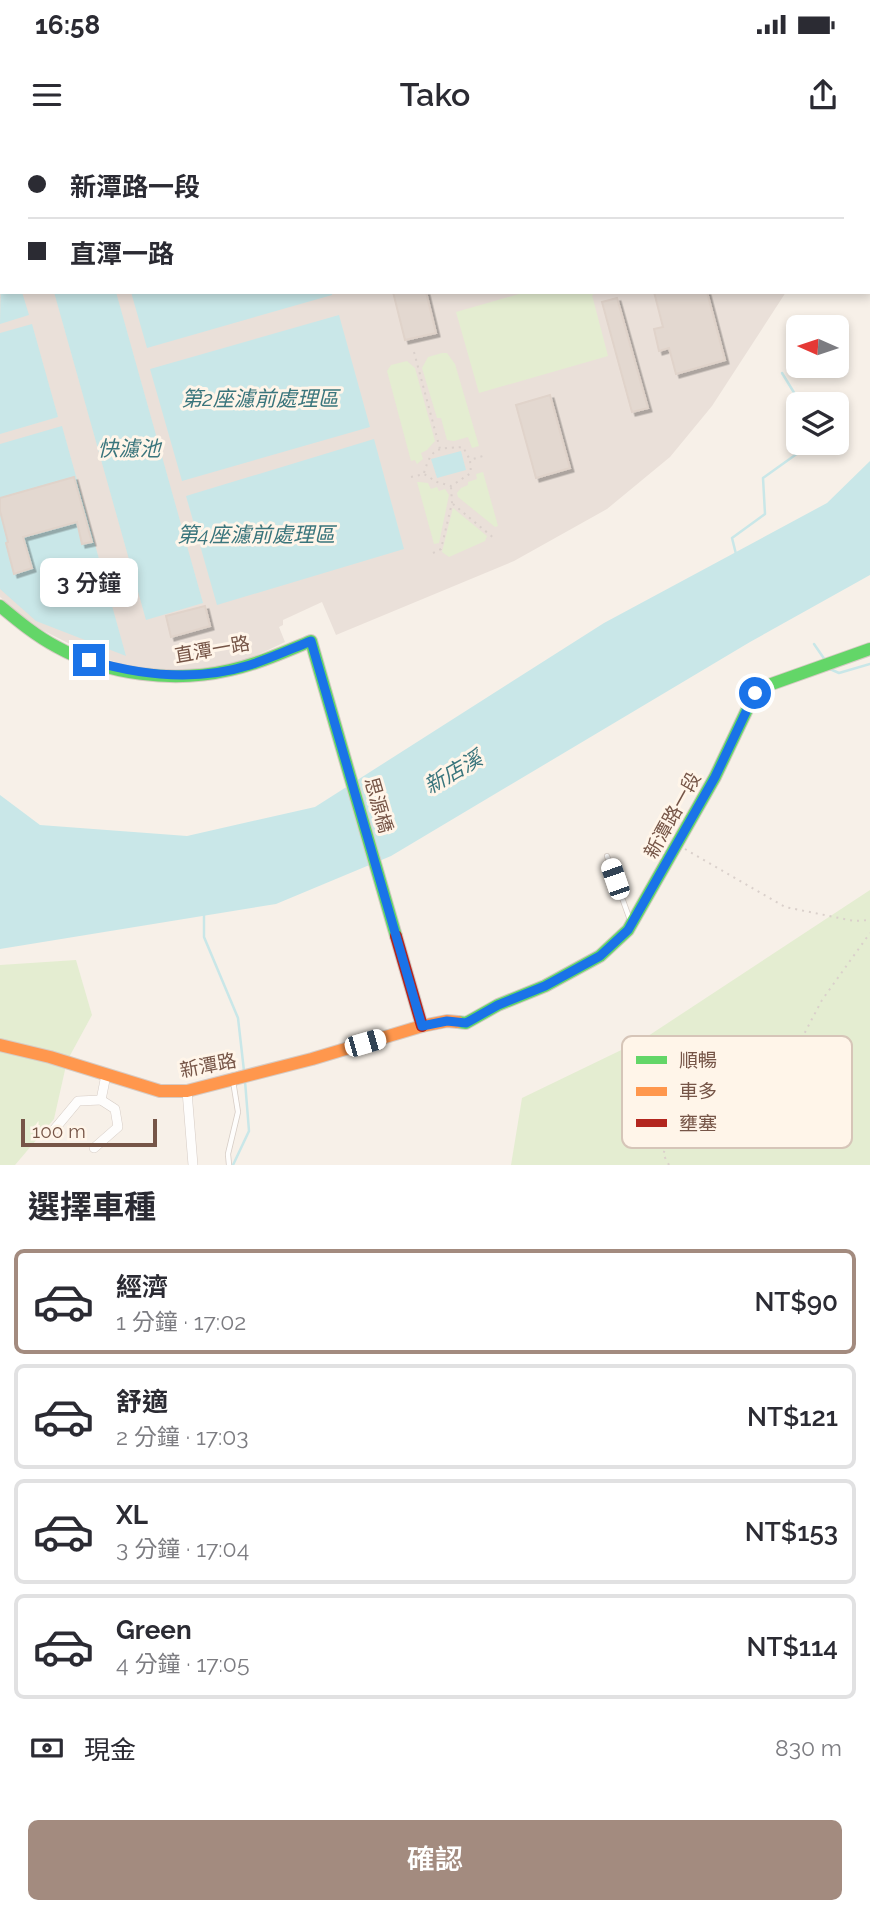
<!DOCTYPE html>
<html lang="zh-TW">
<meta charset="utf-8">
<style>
:root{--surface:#fff;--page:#f2f2f3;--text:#2b2b33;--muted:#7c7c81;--line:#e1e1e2;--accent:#a38b7f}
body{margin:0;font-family:Raleway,"Noto Sans TC",sans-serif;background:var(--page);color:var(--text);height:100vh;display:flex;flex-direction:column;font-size:26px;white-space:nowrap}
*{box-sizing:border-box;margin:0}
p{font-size:23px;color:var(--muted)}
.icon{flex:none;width:38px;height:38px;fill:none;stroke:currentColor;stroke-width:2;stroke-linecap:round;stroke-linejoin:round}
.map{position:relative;height:1025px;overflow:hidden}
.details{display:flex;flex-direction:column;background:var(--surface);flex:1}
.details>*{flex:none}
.banner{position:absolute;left:0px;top:0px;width:872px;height:154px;box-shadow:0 4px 10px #0003;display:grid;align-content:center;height:154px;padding:0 28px;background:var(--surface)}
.needle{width:46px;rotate:273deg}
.controls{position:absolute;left:786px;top:175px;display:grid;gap:14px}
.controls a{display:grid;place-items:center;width:63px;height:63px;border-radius:10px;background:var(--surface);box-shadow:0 4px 10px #0003;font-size:35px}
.scale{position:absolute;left:21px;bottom:18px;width:136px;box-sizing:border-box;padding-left:7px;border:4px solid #765547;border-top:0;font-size:19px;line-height:24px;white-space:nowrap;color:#765547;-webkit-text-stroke:5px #fff5e9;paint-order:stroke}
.end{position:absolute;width:32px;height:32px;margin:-16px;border:9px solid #1a73e8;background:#fff;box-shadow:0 0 0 4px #fff}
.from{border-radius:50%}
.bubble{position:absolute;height:49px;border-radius:10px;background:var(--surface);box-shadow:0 4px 10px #0003;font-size:23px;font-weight:600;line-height:49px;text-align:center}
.car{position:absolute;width:21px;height:42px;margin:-21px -10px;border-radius:9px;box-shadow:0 0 5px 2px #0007;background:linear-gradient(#fff 24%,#345 0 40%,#fff 0 76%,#345 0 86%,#fff 0)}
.banner b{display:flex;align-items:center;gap:24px;height:66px;font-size:26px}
.banner b+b{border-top:2px solid var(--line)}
.banner i{width:18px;height:18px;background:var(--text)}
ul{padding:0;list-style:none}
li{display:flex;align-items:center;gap:21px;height:105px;margin:0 14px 10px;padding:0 14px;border:4px solid var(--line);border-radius:10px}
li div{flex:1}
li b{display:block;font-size:26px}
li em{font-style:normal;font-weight:600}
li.active{border-color:var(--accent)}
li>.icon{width:63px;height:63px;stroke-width:1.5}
h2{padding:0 28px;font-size:32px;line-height:84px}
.pay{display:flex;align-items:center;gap:18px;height:77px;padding:0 28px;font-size:26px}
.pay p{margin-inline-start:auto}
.button{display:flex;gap:14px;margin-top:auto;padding:14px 28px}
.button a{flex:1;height:80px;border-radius:10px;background:var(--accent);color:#fff;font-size:28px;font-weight:600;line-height:80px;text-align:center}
.status{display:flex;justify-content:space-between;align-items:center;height:49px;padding:0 35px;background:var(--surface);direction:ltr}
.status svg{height:19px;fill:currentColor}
header{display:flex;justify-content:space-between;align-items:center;height:91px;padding:0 28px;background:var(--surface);font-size:32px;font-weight:600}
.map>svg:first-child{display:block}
</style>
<div class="status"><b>16:58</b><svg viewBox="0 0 49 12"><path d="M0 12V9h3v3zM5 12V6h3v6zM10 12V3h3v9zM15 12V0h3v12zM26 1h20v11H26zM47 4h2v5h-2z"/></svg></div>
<header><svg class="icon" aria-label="menu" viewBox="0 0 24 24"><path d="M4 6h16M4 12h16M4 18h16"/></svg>Tako<svg class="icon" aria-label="share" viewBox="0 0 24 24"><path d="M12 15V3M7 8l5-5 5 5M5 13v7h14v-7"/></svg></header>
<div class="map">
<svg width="870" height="1025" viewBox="0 0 870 1025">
<defs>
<filter id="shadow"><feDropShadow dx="3.5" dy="3.5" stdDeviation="0" flood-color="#0004"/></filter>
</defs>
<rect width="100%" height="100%" fill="#f7f0e8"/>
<path fill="#eae0d9" d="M0 0 267 2H2V152H786L712 266 670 317 607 369 514 421 336 495 322 462 283 480V485L279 487 285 502 249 519 210 528 184 530 154 529 121 524 82 510 36 487 0 457Z"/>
<g fill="#e4edd1">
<path d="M396 0H870V149V2H395Z"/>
<path d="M526 152H600L592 155 608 216 479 253 456 172Z"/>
<path d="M442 213H447L455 224 479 306 472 308 468 297 454 301 447 300 441 278H437L422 228 428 217Z"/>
<path d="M407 221 415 228 435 301 427 310 421 313 423 319 417 324 415 320 411 321 387 231 391 225Z"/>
<path d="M483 332 498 386 495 387 458 357 457 353 461 348 468 345V342L477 339 476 334Z"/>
<path d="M420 342 428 343 431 349 437 347 439 351 445 349 449 355 439 403 434 404 417 342Z"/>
<path d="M453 368 487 396 485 401 449 417 442 412Z"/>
<path d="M870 750V1025H511L522 958 642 900Z"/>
<path d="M76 820 92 875 67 921 54 979 15 1025H0V825Z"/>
</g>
<g fill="#c9e7e8">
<path d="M2 96V152H22L29 175 0 184Z"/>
<path d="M54 152H116L203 463 146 480Z"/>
<path d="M131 152H332V155L147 208Z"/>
<path d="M339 175 370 287 182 341 150 229Z"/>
<path d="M32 184 58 277 0 294V193Z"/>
<path d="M62 286 126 516 36 481 0 449V304Z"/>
<path d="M374 299 404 409 217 465 186 356Z"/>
<path d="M461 311 466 330 437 338 431 319Z"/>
<path d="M870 321V435L750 502 391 716 276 764 0 809V655L40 685 187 696 315 667 604 483 827 363Z"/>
</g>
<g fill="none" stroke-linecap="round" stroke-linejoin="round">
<g stroke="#c9e7e8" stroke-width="2.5">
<path d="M782 233 801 264"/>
<path d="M736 414 732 398 765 374 763 338 812 303"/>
<path d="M814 504 825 520"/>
<path d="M830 529 839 533 870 524"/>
<path d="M204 773V797L238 878 244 931"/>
<path d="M233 1025 249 991 245 941"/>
</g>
</g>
<g fill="#e3d8d0" stroke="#e0d3ca" stroke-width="2" filter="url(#shadow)">
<path d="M393 152H426L436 193 405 200Z"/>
<path d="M654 152H707L725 220 676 234 669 208 659 211 654 189 663 187Z"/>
<path d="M617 158 648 268 632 272 602 162Z"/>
<path d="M550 255 570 328 536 338 516 265Z"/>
<path d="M74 337 92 402 82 404 77 382 23 397 32 428 14 434 6 403 8 402 0 371V358Z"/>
<path d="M205 466 210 486 171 497 166 476Z"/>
</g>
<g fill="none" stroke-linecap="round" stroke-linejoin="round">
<defs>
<g id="lane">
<path d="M607 716 630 780"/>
<path d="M229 1025 228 1014 238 972 233 941"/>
</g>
<g id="street">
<path d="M187 951 193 1025"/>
<path d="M53 991 78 961 101 960"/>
<path d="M94 1008 118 987 115 969 101 960 106 935"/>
</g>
<g id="fast">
<path d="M0 466C18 481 36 496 57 507 107 535 174 543 230 530 258 524 284 512 311 501L396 796"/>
<path d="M458 882 466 883 498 865 545 846 600 816 628 790 715 637 755 553 766 546 870 509"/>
</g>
<path id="slow" d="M0 905 50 917 160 951H187L312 919 422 886 447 881 458 882"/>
<path id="jam" d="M396 796 422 886"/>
</defs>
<use href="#lane" stroke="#d6ccc5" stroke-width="6"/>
<use href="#street" stroke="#d6ccc5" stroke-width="10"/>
<use href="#fast" stroke="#d6cbc4" stroke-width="14"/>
<use href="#slow" stroke="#d6cbc4" stroke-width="14"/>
<use href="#jam" stroke="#d6cbc4" stroke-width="14"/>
<g stroke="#dad0cb" stroke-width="2" stroke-dasharray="2 5" stroke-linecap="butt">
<path d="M414 212 440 309"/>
<path d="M424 333C432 306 437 309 463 307L470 320"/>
<path d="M411 337 424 334 437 342 451 346 471 333 470 320 486 315"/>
<path d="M453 364 495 399"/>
<path d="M433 413 441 409 452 363 451 347"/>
<path d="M685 709 785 767 854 781 870 780"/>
<path d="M669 1025 663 1014 670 999H715L716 963 749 935 802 898 822 860 870 793"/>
</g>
<use href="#lane" stroke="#fefdfc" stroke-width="4.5"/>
<use href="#street" stroke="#fefdfc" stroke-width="9"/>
<use href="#fast" stroke="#63d668" stroke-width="12"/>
<use href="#slow" stroke="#ff974d" stroke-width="12"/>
<use href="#jam" stroke="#b3261e" stroke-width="12"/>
</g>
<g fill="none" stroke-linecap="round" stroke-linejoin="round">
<path stroke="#1a73e8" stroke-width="9" d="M89 520C142 536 196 542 250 525 271 518 291 509 311 501L422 886 447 881 466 883 498 865 545 846 600 816 628 790 715 637 755 553"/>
</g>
<g text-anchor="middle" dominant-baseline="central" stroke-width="6" stroke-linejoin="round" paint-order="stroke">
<g font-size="19" fill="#765547" stroke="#fff5e9">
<text transform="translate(212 509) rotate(-10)">直潭一路</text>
<text transform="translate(379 665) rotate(74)">思源橋</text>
<text transform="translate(672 675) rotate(-61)">新潭路一段</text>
<text transform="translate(208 925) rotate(-11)">新潭路</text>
</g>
<g font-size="21" font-style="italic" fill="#3a757c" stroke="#fff5e9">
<text x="260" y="258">第2座濾前處理區</text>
<text x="129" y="308">快濾池</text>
<text x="256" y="394">第4座濾前處理區</text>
<text transform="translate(453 632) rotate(-30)">新店溪</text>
</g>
</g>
<rect x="622" y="896" width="230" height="112" rx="10" fill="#fff5e9" stroke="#d6c5b8" stroke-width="2"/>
<rect x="636" y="916" width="31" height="8" fill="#63d668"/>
<rect x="636" y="947" width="31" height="9" fill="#ff974d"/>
<rect x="636" y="979" width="31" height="8" fill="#b3261e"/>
<g font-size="19" fill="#765547">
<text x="679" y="927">順暢</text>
<text x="679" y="958">車多</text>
<text x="679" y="990">壅塞</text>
</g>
</svg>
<div class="controls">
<a><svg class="needle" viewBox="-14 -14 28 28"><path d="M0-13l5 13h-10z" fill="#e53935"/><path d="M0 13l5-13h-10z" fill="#7c7c81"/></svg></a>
<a><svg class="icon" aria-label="layers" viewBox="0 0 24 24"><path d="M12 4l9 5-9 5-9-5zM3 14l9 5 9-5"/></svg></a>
</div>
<div class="scale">100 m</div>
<i class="end from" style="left:755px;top:553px"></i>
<i class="end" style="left:89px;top:520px"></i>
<div class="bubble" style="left:40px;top:418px;width:98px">3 分鐘</div>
<i class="car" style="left:615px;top:739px;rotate:341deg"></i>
<i class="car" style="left:365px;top:903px;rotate:74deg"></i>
<div class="banner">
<b><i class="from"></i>新潭路一段</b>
<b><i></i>直潭一路</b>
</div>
</div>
<section class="details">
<h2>選擇車種</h2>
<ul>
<li class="active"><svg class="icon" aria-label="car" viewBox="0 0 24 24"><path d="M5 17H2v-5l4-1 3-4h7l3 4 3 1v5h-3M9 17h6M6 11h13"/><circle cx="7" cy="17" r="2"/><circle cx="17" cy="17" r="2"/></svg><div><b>經濟</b><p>1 分鐘 · 17:02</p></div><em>NT$90</em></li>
<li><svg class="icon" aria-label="car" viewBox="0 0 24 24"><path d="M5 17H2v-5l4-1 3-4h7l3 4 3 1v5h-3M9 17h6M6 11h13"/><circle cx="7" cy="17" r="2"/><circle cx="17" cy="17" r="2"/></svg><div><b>舒適</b><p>2 分鐘 · 17:03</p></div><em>NT$121</em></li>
<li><svg class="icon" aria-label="car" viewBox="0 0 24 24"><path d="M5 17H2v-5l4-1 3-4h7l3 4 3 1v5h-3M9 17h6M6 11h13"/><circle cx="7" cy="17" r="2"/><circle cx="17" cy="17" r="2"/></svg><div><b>XL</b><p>3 分鐘 · 17:04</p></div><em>NT$153</em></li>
<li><svg class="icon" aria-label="car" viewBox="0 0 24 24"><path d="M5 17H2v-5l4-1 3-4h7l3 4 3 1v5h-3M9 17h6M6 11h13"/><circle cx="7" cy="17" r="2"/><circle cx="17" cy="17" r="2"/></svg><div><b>Green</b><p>4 分鐘 · 17:05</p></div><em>NT$114</em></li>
</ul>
<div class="pay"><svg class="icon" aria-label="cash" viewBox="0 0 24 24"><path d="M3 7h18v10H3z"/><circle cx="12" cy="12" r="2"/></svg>現金<p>830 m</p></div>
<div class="button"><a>確認</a></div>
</section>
